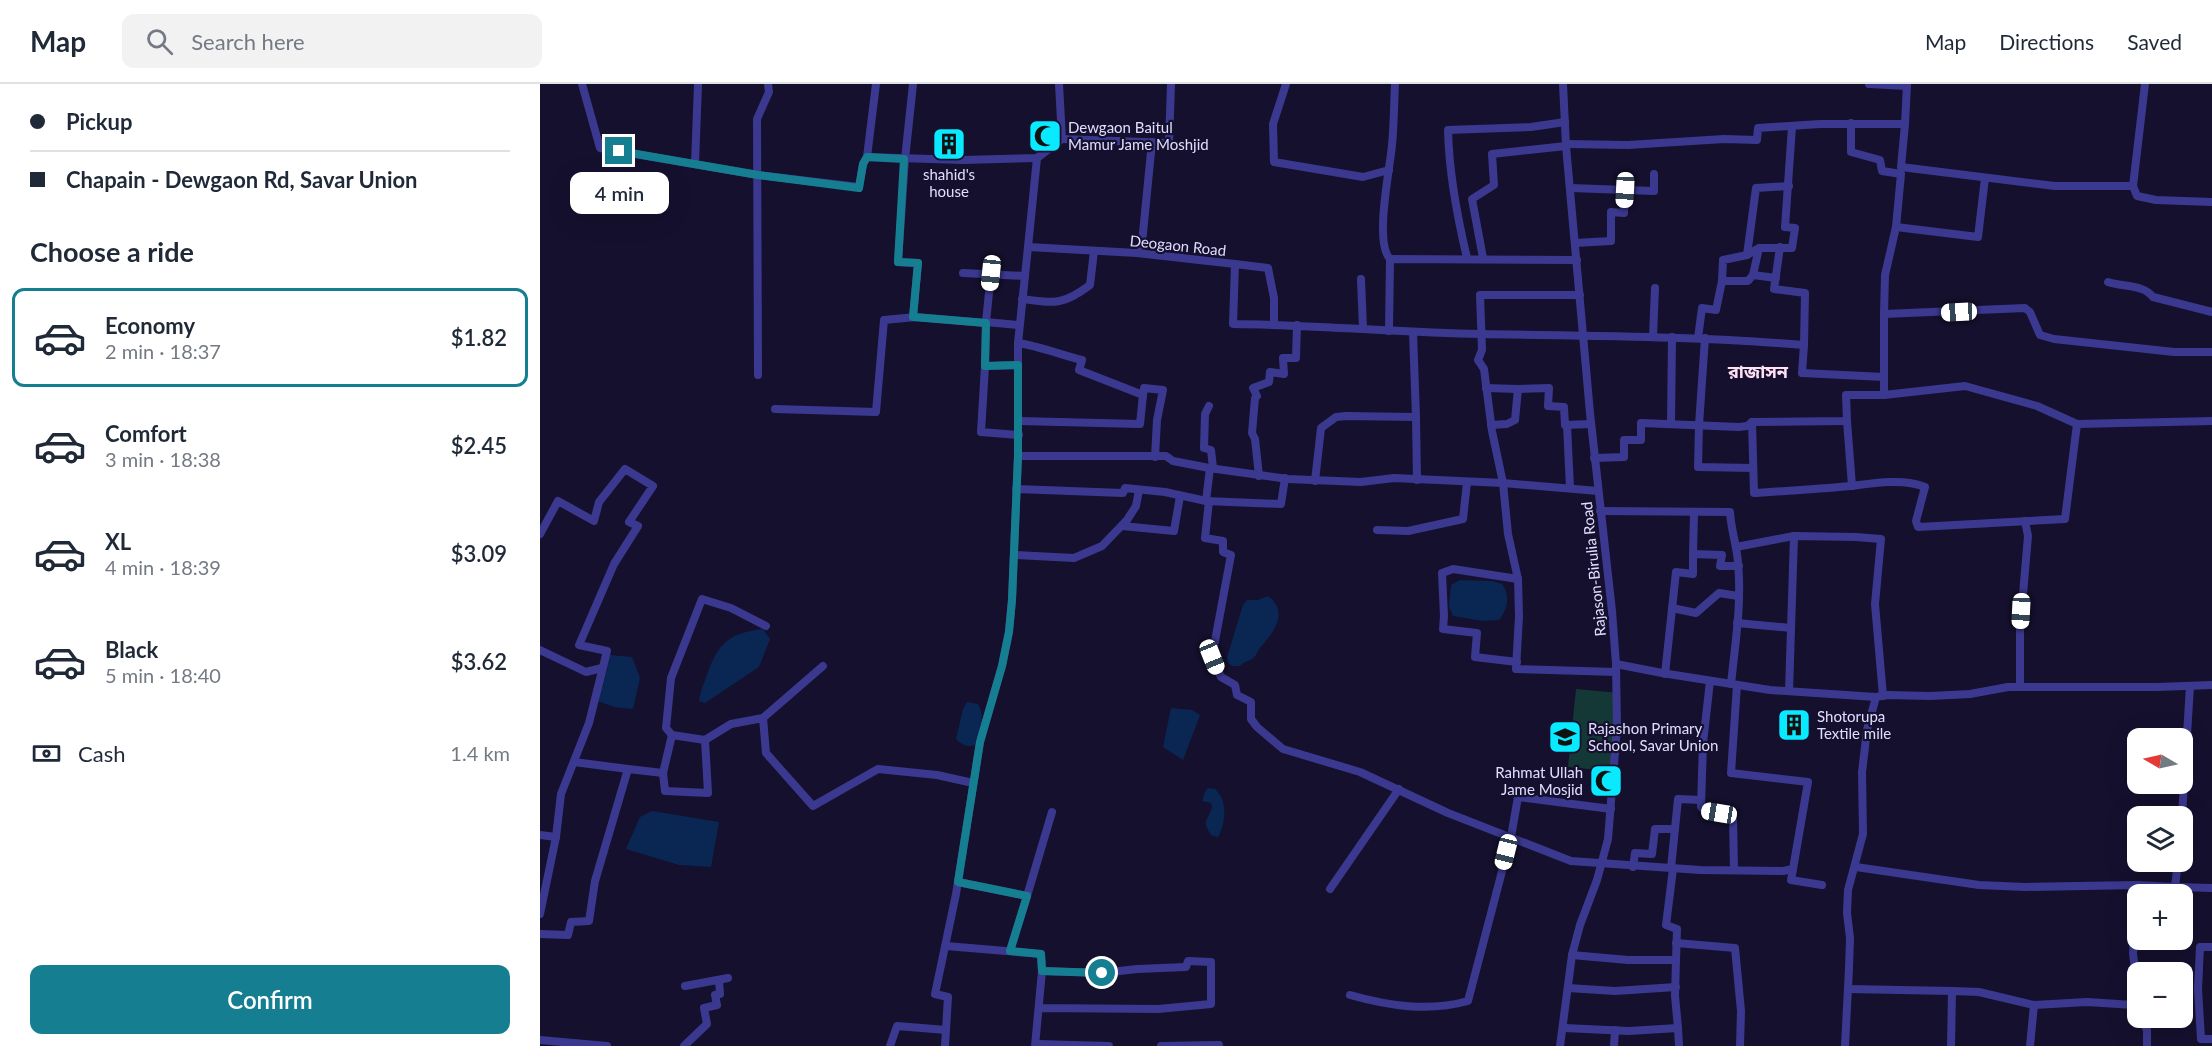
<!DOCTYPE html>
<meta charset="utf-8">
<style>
:root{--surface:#fff;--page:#f2f2f3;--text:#1f2937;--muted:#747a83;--line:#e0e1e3;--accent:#157f91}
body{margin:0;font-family:Lato,"Noto Sans Bengali",sans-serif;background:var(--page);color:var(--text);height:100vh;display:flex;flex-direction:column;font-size:22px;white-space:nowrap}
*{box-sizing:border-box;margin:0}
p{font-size:20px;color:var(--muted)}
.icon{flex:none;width:33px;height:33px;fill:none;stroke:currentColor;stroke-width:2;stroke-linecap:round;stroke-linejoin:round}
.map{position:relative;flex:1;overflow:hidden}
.side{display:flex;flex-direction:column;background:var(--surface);width:540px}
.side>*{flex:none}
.banner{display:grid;align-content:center;height:132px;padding:0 30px;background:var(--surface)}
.needle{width:39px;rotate:279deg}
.buttons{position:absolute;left:1587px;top:644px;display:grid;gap:12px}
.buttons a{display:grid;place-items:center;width:66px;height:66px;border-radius:12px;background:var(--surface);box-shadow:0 6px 24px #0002;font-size:30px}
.end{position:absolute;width:27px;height:27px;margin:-14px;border:8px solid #157f91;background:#fff;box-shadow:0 0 0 3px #fff}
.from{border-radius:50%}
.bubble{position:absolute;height:42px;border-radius:12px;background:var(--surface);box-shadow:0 6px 24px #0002;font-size:20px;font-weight:600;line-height:42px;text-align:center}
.car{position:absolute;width:18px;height:36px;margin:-18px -9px;border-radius:8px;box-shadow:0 0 4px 2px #0007;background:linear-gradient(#fff 24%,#345 0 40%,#fff 0 76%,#345 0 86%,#fff 0)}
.banner b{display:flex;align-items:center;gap:21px;height:57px;font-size:22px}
.banner b+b{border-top:2px solid var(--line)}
.banner i{width:15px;height:15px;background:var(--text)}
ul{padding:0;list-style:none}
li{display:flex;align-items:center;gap:18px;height:99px;margin:0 12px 9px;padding:0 18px;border:3px solid transparent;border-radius:12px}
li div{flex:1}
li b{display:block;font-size:22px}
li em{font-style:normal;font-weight:600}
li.on{border-color:var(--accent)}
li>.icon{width:54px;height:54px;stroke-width:1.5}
h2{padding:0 30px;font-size:27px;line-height:72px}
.pay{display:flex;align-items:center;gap:15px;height:66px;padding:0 30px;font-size:22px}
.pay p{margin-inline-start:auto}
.action{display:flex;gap:12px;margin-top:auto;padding:12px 30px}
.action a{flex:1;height:69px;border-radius:12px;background:var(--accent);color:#fff;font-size:24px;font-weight:600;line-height:69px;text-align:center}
header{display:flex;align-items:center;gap:36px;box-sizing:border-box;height:84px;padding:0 30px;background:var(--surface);border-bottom:2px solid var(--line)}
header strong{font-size:28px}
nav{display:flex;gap:33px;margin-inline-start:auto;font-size:21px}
.search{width:420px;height:54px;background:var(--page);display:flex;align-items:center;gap:15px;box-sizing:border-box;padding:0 21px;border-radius:12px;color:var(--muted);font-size:22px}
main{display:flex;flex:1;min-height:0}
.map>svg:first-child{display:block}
</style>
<header>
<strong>Map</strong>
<div class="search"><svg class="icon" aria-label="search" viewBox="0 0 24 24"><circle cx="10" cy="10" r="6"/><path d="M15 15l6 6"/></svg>Search here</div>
<nav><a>Map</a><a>Directions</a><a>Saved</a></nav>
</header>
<main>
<section class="side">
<div class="banner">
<b><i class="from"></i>Pickup</b>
<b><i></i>Chapain - Dewgaon Rd, Savar Union</b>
</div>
<h2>Choose a ride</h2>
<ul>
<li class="on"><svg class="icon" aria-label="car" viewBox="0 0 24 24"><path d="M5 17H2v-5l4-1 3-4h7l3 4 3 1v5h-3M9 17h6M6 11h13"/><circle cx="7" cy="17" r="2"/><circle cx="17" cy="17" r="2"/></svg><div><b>Economy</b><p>2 min · 18:37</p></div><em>$1.82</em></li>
<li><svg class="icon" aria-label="car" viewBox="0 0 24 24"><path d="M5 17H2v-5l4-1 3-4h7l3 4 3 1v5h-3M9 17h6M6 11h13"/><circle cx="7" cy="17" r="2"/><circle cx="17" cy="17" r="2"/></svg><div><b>Comfort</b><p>3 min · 18:38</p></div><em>$2.45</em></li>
<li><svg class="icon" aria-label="car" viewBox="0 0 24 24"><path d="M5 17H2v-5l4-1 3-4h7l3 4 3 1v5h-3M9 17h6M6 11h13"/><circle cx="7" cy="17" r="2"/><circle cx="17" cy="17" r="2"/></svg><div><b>XL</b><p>4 min · 18:39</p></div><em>$3.09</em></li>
<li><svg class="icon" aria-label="car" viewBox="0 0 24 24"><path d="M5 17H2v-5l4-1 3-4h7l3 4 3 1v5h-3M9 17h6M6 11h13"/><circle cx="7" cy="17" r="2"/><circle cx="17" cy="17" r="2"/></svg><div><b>Black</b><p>5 min · 18:40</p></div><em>$3.62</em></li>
</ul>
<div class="pay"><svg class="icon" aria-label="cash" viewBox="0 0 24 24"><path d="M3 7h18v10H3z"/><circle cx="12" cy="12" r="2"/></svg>Cash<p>1.4 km</p></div>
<div class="action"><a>Confirm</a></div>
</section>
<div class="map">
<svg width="1672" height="962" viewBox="0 0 1672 962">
<rect width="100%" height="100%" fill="#15102e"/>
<path fill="#133836" d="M1036 605 1079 609 1071 687 1028 683Z"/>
<g fill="#0a2653">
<path d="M920 496 952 497 962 500C971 512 967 526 959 536L943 537 913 532 909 523 911 501Z"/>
<path d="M728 512C750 528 733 549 720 564 718 567 715 574 712 575 707 578 704 577 700 582H693L689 580 687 573 703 521 707 516H718Z"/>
<path d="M223 545 230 555 219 583 165 619 159 617C160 608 163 601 166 594 177 561 187 549 223 545Z"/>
<path d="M70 571 92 573 100 594 93 625 74 623 58 617 60 602Z"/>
<path d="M427 618 438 620C446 633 439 648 435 661 427 664 421 660 416 655L423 625Z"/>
<path d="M631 624 652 626 660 631 643 676 623 663Z"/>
<path d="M668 704 675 705C688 716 686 739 678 753L671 751C661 735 668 738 672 723L671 719 662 717 665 708Z"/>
<path d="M112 727 179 738 171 783 139 781 86 765 100 733Z"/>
</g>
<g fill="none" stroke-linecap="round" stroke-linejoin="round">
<g stroke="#3b398f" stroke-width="8">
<path d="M42 0 60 64 218 91 319 103 323 80 327 73 423 76 497 74 522 55 519 0"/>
<path d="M373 0 365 75 358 178 378 179 373 233"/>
<path d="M746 0 733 40 734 78 823 93 849 86"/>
<path d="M1329 0 1367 2"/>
<path d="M1605 0 1593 102 1597 112 1616 116 1672 118"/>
<path d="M1311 39V68L1340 76 1342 87 1361 90 1356 143 1438 153 1445 94"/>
<path d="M1365 40 1367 0"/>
<path d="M522 55 629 59 631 0"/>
<path d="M1026 60 1088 61 1184 55 1217 56 1218 44 1280 40H1365L1361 83 1515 102H1593"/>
<path d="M327 73 336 0"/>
<path d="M497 74 488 163 597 169 695 180 693 240C775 241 857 248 940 250 1048 252 1156 252 1264 261L1262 289 1344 293V230L1485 224 1490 228 1500 251 1514 255 1634 268H1672"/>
<path d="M155 80 158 0"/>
<path d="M1030 104 1114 107V90"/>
<path d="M1035 159 1071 157V128L1084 129 1085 106"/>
<path d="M1240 163 1234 205 1265 209 1264 261"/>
<path d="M1219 164 1207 171 1183 176 1182 197H1208L1213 191 1219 164H1252L1255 144 1245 143 1252 43"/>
<path d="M601 169 612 58"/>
<path d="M1207 171 1216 104 1249 102"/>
<path d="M927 174C917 132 909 90 908 46L991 43 1025 38"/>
<path d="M943 174 932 115 954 101 952 70 1026 62"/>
<path d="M850 175C834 158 850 85 852 61 854 41 854 20 855 0"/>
<path d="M695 180 728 184 734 214V241"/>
<path d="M423 189 485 192"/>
<path d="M1213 191 1236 194"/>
<path d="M821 195 823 244"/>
<path d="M1568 198C1582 203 1603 200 1613 213L1672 228"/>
<path d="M1040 211H940L942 266 938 276 944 285 952 347 963 399 968 450 978 495 979 532 976 585 1076 588"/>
<path d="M482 215C514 219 522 222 550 201L554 167"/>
<path d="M1344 230 1345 191 1356 143"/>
<path d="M446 238 451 189"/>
<path d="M849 247 850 175 1037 176"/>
<path d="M1113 253 1115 204"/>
<path d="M1158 254 1162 224 1176 226 1182 197"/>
<path d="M1165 254 1159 341 1158 383 1213 384"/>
<path d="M478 259C499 262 521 271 542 276L539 286 603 311 600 340 479 337"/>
<path d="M478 281 445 282 441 348 479 351"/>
<path d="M445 282 446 238 479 241"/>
<path d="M218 291 217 35 229 8 228 0"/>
<path d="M1344 293V311"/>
<path d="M946 304 978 305"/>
<path d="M603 311 604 304 623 306 617 336 615 373"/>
<path d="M669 322 665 330 664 364 671 366 673 384"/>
<path d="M235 325 336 328 344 236 376 233 446 239"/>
<path d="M876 333 877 396"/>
<path d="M1307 337 1312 402"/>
<path d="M1131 340 1132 253"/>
<path d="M1537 340 1497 322 1425 302 1344 311H1306L1307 337 1212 338 1214 409C1246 407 1279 405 1311 402 1333 399 1364 394 1385 403L1376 437 1378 443 1525 435 1537 340 1672 337"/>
<path d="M951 341 967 340 975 336 978 305 1009 304 1008 322 1024 323 1025 341 1051 340"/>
<path d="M1027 341 1030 404"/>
<path d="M478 372H626L633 377 669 384 748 395 821 398 854 394 963 399 1058 407"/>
<path d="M1054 374 1084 373V356H1101V339L1199 343 1207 342 1212 338"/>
<path d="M719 392 715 355 712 349 715 314 717 312 713 304 729 298 730 288 744 290 743 274H756L757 241"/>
<path d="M775 397 781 344 796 333 806 332 876 333 873 248"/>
<path d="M476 405 583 409 585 404 625 408 666 417 741 420 745 394"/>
<path d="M666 417 670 384"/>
<path d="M669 417 665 454 683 457V468L691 471 672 573 681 593 695 601 697 611 711 618V635L717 643 743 665 820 688 908 729 1031 777 1160 786 1243 787 1253 785 1268 698 1191 689 1197 601"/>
<path d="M1060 427 1190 428C1191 446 1197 462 1198 479 1202 519 1195 561 1191 600"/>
<path d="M582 442 634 447 640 412"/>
<path d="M837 446 868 447 923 435 927 398"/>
<path d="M0 450 18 417 54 437 59 418 85 385 113 402 89 438 98 442 74 480 39 561 67 567 49 639 21 710 16 753 0 830"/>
<path d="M1196 463 1254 452"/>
<path d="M1153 470 1154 428"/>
<path d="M474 471 534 474 562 462 587 436 596 422 599 406"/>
<path d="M1132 524 1156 529 1179 509 1198 512"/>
<path d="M1197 539 1251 544"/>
<path d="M0 566 46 588 62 584"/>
<path d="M977 578 935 573 937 549 903 545 904 532 902 489 913 485 978 495"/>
<path d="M1076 580 1122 589 1230 606 1336 613"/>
<path d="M1125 590 1136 488 1153 490V470L1182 471 1180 482H1199"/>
<path d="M1170 597 1163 659 1161 723 1164 726 1193 731 1194 786"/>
<path d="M1480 603V545L1488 452 1485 437"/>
<path d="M1249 607 1254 452 1316 453 1341 455 1335 520 1343 612"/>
<path d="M223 634 283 582"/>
<path d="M132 651 126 644 131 594 162 515 191 524 226 542"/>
<path d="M34 678 88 685"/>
<path d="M123 689 125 707 168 709 165 656"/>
<path d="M1642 732 1650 602"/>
<path d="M0 751 16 753"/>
<path d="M1093 783 1095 769 1112 770 1115 745H1135"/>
<path d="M1316 783 1439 801 1485 803 1597 801 1593 870 1597 900 1594 921 1547 918 1494 921 1439 908 1412 907 1411 962"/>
<path d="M1131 784 1138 715 1161 716"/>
<path d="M1253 785 1251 796 1282 801"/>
<path d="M418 798 487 812 470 867"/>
<path d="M1597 801 1635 803 1638 777"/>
<path d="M1635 803 1672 804"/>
<path d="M790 805 859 705"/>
<path d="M487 812 512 728"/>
<path d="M0 850 28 851 31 838 49 837 55 797 88 685 123 689 132 651 165 656 191 640 223 634 226 669 273 722 338 685 397 691 433 699"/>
<path d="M1136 859 1195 864 1201 927 1200 962"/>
<path d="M406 862 501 870 502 887"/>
<path d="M1672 863H1660L1658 905 1661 955H1672"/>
<path d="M1032 871 1088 876H1136L1137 845 1126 841 1133 785"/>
<path d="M1136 876 1135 912 1138 944"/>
<path d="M145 902 188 894"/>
<path d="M1028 904 1075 907 1136 903"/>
<path d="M1308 905 1412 907"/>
<path d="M810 911C849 922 889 928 928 917L971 753 978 713 1071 725"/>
<path d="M1600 933 1607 946V962"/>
<path d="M1024 944 1089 947 1138 944 1139 962"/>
<path d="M0 956 67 962"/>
<path d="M496 960 569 962"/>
<path d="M144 962 167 940 164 924 177 921 175 911 180 910 179 896"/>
<path d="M350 962 357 942 406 946"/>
<path d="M405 962 408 913 395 910 416 810 440 658 462 582 469 547 472 516 478 372V259L488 163"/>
<path d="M495 962 502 887 562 889 597 885 646 883 648 877 671 878V920L618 925 499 924"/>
<path d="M621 962 679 961"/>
<path d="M1020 962 1032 871 1040 841 1057 796 1068 755 1077 643 1076 580 1072 527 1050 329 1026 62 1023 0"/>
<path d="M1074 962 1075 946"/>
<path d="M1305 962 1309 884 1310 854 1307 829 1308 806 1323 750 1322 688 1327 646 1336 613 1347 611 1391 612 1430 610 1468 603H1617L1672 601"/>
<path d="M1490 962 1494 921"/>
</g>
</g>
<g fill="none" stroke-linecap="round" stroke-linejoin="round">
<path stroke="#157f91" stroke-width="8" d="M79 67 218 91 319 104 323 80 327 73 364 75 358 178 378 179 373 233 446 239 445 282 478 281V372L472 516 469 548 462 582 440 658 418 798 487 812 470 867 501 870 502 887 562 889"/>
</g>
<defs>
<symbol id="mosque-square" viewBox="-11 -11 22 22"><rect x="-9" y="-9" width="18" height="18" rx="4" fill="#09e9ff" stroke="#15102e"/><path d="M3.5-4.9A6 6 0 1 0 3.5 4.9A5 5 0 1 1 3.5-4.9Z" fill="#111"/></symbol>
<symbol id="building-square" viewBox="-11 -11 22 22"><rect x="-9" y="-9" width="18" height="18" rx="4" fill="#09e9ff" stroke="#15102e"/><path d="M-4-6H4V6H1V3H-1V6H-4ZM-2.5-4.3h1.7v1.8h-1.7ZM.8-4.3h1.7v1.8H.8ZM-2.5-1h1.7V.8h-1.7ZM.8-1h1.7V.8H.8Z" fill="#111"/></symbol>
<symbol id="school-square" viewBox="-11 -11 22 22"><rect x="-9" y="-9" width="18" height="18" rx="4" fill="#09e9ff" stroke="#15102e"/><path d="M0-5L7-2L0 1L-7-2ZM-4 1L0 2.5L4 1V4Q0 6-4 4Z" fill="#111"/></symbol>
</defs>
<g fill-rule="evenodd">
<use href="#mosque-square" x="486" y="33" width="38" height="38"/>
<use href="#building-square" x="390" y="41" width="38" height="38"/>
<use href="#building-square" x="1235" y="622" width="38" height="38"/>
<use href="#school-square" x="1006" y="634" width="38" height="38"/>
<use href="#mosque-square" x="1047" y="678" width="38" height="38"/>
</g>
<g text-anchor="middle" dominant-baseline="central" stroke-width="4.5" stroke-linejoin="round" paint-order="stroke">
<g font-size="15" fill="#e0ddff" stroke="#15102e" text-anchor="start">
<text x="528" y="43">Dewgaon Baitul<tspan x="528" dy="17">Mamur Jame Moshjid</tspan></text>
<text x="409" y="90" text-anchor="middle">shahid's<tspan x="409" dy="17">house</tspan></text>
<text x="1277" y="632">Shotorupa<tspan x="1277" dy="17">Textile mile</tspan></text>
<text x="1048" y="644">Rajashon Primary<tspan x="1048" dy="17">School, Savar Union</tspan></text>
<text x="1043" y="688" text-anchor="end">Rahmat Ullah<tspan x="1043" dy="17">Jame Mosjid</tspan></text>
</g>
<g font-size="15" fill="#e0ddff" stroke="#15102e">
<text transform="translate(638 161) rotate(6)">Deogaon Road</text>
<text transform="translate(1053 485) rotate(-96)">Rajason-Birulia Road</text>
</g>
<g font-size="18" font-weight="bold" fill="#ffdff4" stroke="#15102e">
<text x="1218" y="287">রাজাসন</text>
</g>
</g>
</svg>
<div class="buttons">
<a><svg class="needle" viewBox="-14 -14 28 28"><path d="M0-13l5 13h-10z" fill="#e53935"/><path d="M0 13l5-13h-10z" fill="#747a83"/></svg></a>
<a><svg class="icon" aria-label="layers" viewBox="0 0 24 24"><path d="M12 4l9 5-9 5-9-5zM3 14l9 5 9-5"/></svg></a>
<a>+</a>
<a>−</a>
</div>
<i class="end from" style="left:562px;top:889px"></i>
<i class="end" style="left:79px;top:67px"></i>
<div class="bubble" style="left:30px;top:88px;width:99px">4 min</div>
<i class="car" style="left:1085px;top:106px;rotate:183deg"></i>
<i class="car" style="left:451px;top:189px;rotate:186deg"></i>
<i class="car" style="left:1419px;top:228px;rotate:267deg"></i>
<i class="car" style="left:1481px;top:527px;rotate:183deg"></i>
<i class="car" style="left:672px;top:573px;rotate:158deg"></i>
<i class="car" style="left:1179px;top:729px;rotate:279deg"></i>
<i class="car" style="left:966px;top:768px;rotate:194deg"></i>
</div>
</main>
